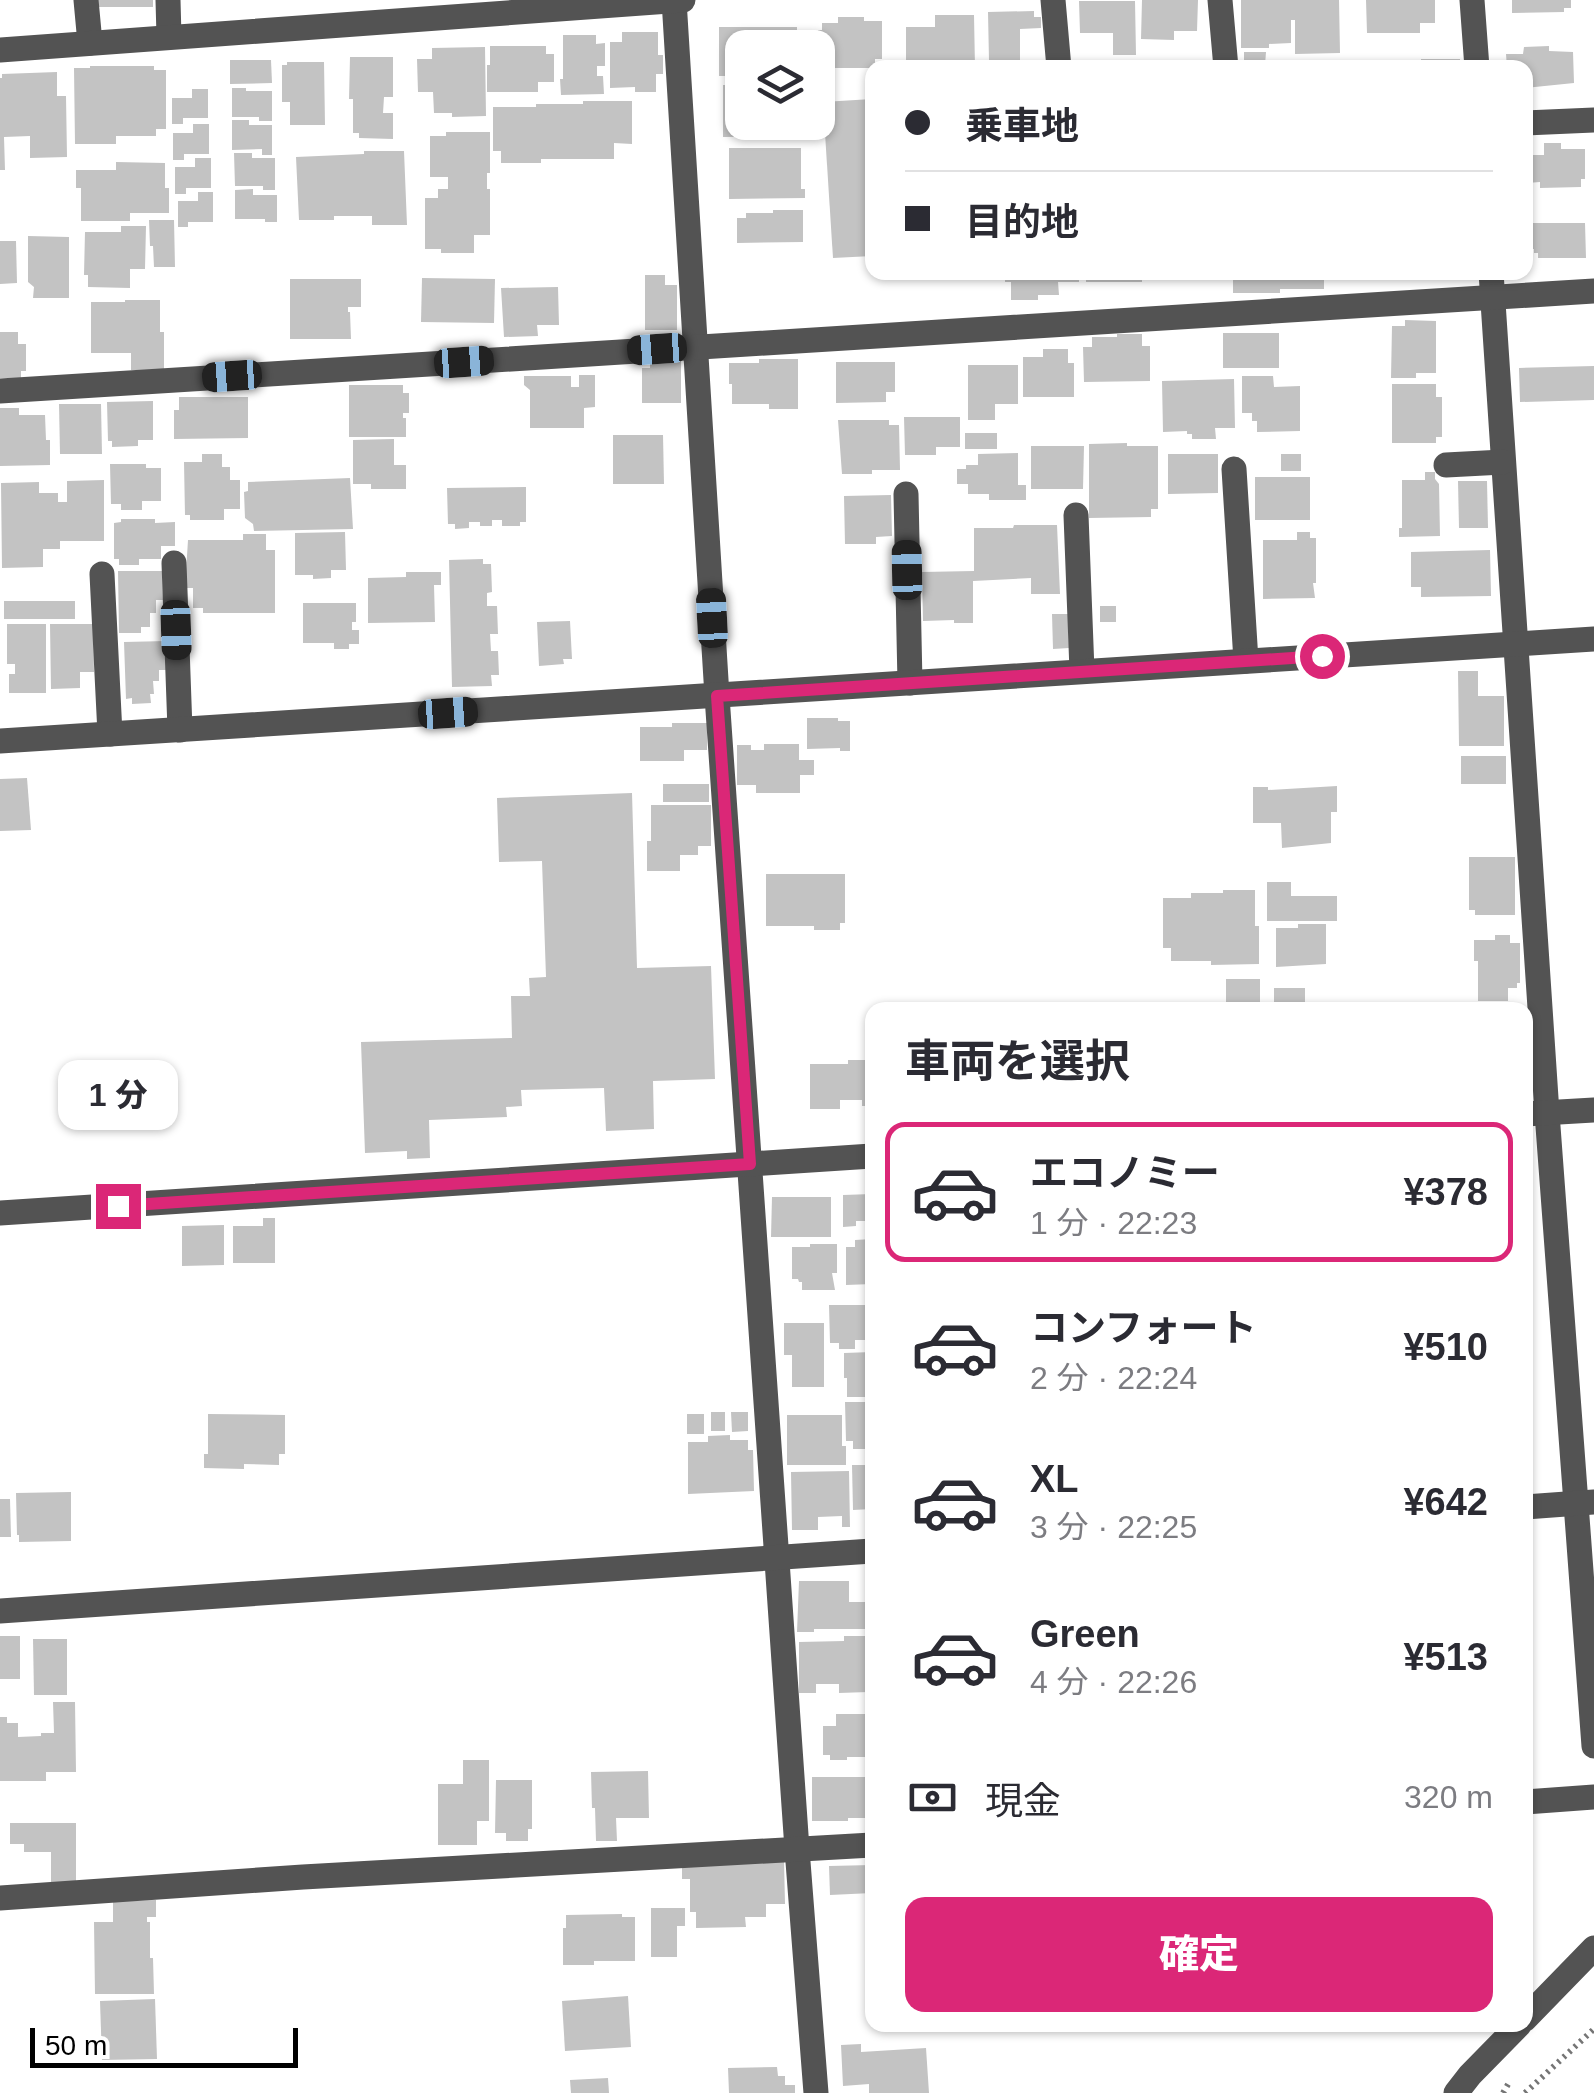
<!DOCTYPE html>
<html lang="ja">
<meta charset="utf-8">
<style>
:root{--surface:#fff;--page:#f7f7f7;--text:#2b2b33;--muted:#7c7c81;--line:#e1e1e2;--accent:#db2777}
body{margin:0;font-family:Helvetica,"Noto Sans JP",sans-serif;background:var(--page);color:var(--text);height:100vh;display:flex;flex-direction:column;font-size:38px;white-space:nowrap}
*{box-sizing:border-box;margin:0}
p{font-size:32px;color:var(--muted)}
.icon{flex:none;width:55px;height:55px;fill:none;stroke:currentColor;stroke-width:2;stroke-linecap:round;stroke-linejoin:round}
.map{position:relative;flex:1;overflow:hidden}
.details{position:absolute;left:865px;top:1002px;width:668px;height:1030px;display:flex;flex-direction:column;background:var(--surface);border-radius:20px;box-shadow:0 2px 8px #0004}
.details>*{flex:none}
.guide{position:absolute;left:865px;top:60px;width:668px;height:220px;border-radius:20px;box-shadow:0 2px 8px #0004;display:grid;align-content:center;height:220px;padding:0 40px;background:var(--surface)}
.buttons{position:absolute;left:725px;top:30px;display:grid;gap:20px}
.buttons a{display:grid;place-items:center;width:110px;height:110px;border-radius:20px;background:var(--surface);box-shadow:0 2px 8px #0004;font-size:50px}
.scale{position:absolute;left:30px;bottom:25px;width:268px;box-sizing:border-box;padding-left:10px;border:5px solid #000;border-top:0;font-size:28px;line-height:35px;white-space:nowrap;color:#000;-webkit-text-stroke:8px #fff;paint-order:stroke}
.end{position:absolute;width:45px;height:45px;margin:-22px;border:12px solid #db2777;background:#fff;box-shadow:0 0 0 5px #fff}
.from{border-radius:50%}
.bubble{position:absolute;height:70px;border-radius:20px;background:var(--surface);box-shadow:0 2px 8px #0004;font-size:32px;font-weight:800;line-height:70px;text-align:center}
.car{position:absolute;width:30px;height:60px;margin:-30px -15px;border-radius:12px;box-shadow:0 0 8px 2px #0007;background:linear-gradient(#222 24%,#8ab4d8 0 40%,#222 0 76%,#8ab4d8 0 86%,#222 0)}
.guide b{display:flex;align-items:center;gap:35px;height:95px;font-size:38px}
.guide b+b{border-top:2px solid var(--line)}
.guide i{width:25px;height:25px;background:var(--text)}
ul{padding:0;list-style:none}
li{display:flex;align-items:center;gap:30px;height:140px;margin:0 20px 15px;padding:0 20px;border:5px solid transparent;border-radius:20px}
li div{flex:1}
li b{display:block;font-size:38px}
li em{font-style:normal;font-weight:800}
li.on{border-color:var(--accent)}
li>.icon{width:90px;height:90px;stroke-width:1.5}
h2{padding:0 40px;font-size:45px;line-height:120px}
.pay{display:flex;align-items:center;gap:25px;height:110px;padding:0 40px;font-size:38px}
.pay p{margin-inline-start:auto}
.action{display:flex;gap:20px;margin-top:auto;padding:20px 40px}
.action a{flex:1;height:115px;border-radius:20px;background:var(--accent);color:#fff;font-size:40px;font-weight:800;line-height:115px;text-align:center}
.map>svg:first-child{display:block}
</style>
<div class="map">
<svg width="1594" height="2093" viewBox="0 0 1594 2093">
<rect width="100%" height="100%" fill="#fff"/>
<g fill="#c3c3c3">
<rect x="94" y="0" width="59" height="7"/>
<path d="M1142 0H1198L1197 31H1174V40L1141 39Z"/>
<path d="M1241 0H1339L1340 53 1295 54V20H1291V43L1269 44V48H1241Z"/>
<path d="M1366 0H1435V23H1420V33H1367Z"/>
<path d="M1512 0H1571V8H1564V12L1512 13Z"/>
<path d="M1079 1H1135L1136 55H1113V33H1080Z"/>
<path d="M1034 11V17H1041V28L1020 29V61H989L988 12Z"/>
<path d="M935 15H974L975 68H906V27H935Z"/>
<path d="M838 17H864V21H882V59H875V68H834V62H818V30H822V23H838Z"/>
<path d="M719 27H797V48H742V76H719Z"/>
<path d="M622 32H658V55H663V74H656V92H635V87L610 88V42H622Z"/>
<path d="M563 35H596V44L605 43V66H597V76H603L604 94 561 95 560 79H563Z"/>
<path d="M490 46H546V54H554V82H538V92H487V65H490Z"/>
<path d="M1549 46V51L1573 52 1574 83 1525 88V68H1507L1506 54H1523L1524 47Z"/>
<path d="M485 47 486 116 452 117V113H434L433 92H418L417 59H432V48Z"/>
<path d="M1244 52H1266L1265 65H1244Z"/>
<path d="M350 57H393V97H384L383 113H393V139L359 138V133H353V99H349Z"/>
<path d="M1421 59H1460V68H1386V64H1421Z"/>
<path d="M230 60H271L272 83 230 84Z"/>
<path d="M287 62H324L325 125H290V102H282V65H287Z"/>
<path d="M1134 62V68H1087V63Z"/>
<path d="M90 66H154V70H166V129H156V136H116V144H75L74 68H90Z"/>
<path d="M57 72V96H66L67 157 30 158V136L4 137 5 170H0V78H2V74Z"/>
<path d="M723 85H742V122H802V136L723 137Z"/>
<path d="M232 88H246V91H272V121H259V117H232Z"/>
<path d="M192 89H208V118H183V124H172V98H192Z"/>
<path d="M872 99V256L833 258 823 102Z"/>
<path d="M583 101H632V144L614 143V159H541V163H501V151H493V107H536V104H583Z"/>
<path d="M232 120H249V125H272V155H262V149L232 150Z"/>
<path d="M193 124H209V154H184V160H173V133H193Z"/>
<path d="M446 132H490V173H487V189H490V235H474V253H441V249H425V198H438V189H448V177H430V136H446Z"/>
<path d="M1544 143H1561V149H1585V179H1581V187L1540 188V182L1527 183V155H1544Z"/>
<path d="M729 148H801V189H805V198L729 199Z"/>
<path d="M364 151H404L407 225H372V216H334V220H299L296 157 364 154Z"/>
<path d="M234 153H252V158H275V190H263V186H235Z"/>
<path d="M195 158H211V188H186V194H175V167H195Z"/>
<path d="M116 162 165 163V188H169V213H130V221H81V188H76V170H116Z"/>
<path d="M253 189V195H277V222H265V219H235V190Z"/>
<path d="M198 192H213V222H188V227H178V201H198Z"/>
<path d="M773 210H803V242L737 243V218H746V213H773Z"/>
<path d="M149 220H174L175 267H154L153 246H150Z"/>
<path d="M1525 223H1585L1586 258H1538V253H1534V249H1525Z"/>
<path d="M121 226H146L145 269H130V288L88 287V275H84L85 232H121Z"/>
<path d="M28 236 69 237V298H33L34 287 28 282Z"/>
<path d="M0 241H16L17 283 0 284Z"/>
<path d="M1005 272H1079V282H1058L1059 295H1038V300H1011V282H1005Z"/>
<rect x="1086" y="272" width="56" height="10"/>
<path d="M1233 272H1324V289H1280V293H1233Z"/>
<path d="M645 275H665V285H677V330H645Z"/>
<path d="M422 278 495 279 494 323 421 322Z"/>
<path d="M290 279H361V307H348V312H350L351 339H290Z"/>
<path d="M558 287 559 325H537L538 336 504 337 501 288Z"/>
<path d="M125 300H160V332H164V370H131V353H91V302H125Z"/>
<path d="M1405 320 1436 321V373H1416V378H1391L1392 326H1405Z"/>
<path d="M0 332H18V344H26V371H21V378H0Z"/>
<rect x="1223" y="333" width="56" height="35"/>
<path d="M1117 334H1142V346H1150V381L1084 382 1083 347H1092V337H1117Z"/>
<path d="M1043 349H1068V363H1074V397H1023V357H1043Z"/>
<path d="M759 359H798V409H769V404H732V384H729V363H759Z"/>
<path d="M659 362H681V403H642V368H650V364H659Z"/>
<path d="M836 362H895V392H886V402L836 403Z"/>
<path d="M968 365H1018V404H995V420H968Z"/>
<path d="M1594 366V400L1520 402 1519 368Z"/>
<path d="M579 375H595V407L584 408V428H530V390L524 385V376H571V387H579Z"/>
<path d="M1242 376H1273L1274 387 1300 386V431L1257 432V421H1252V413H1242Z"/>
<path d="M1234 379 1235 428H1215L1216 439H1192V434H1187V431L1163 432 1162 381Z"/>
<path d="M1392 384H1436V397H1442V437H1436V443H1392Z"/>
<path d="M349 385H403V393H409V413H403V418H406V437H349Z"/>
<path d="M179 397H248V438L174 439V410H179Z"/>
<path d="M153 401V440H138V446L112 447V441H108L107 402Z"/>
<path d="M59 404H101L102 454H60Z"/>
<path d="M0 408H19V415H45L46 440H50V465L0 466Z"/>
<path d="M904 417H960V447H936V455H905Z"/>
<path d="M838 420H889V425H899L900 470H872V474H842Z"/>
<rect x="965" y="433" width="32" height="16"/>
<path d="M613 435H663L664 484H613Z"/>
<path d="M394 439V465H406V489H371V484H353V440Z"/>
<path d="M1127 443V446H1158V509H1151V517L1089 518V444Z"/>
<path d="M1031 446H1084L1083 489H1031Z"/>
<path d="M1018 453V485H1026V500H989V494H968V484H957V469H966V465H978V454Z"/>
<path d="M202 454H222V467H230V480H240V509H224V520H190V515H185L184 462H202Z"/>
<path d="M1168 454H1218V493L1168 494Z"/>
<rect x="1281" y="454" width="20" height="17"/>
<path d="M110 464H146V468H161V501H142V510H121V504H111Z"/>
<path d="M1425 472H1435V479L1439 484 1440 536 1399 537V528H1402V480H1425Z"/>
<rect x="1255" y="477" width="55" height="43"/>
<path d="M350 478 353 529 254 531 253 524 245 518 244 492 248 491V482Z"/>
<path d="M104 480V541H60V549H43V567L2 568 1 483 39 482V493H58V502H67V481Z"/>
<path d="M1458 481H1487L1488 528H1459Z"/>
<path d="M526 487V522H520V526H502V520H492V526H480V522H469V528L455 529V524H448L447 488Z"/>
<path d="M891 495 892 536 876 537V544H845L844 496Z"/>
<path d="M121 519H155V523L175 522V546H161V559H139V565H119V559H114V523L121 522Z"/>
<path d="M1014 525H1057L1060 594H1031V578L973 581V623H954V620L923 621 922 572 974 571V528H1013Z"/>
<path d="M345 532 346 570H331V578L313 579V575H295V533Z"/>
<path d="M1297 532H1310V538H1316V583H1313L1315 598 1263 599V540H1297Z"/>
<path d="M243 534H266V550H275V613H203V608H193V588H185L188 540H243Z"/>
<path d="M1490 550 1491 596 1421 597V587H1411V552Z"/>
<path d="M483 559V564H491L492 592 487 593V606H497L498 634H490L491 651H498L499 675H491L492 686 452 687 449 560Z"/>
<path d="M118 571H162L163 600H156V613H150V627H141V633H119Z"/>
<path d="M406 572H441V585H434L435 622 368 623V578L406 577Z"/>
<rect x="4" y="601" width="71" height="18"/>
<path d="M303 603H356V622H352V630H359V644H349V649H334V643H303Z"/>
<rect x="1100" y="606" width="16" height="16"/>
<path d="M1052 614H1068L1069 648 1053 649Z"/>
<path d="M570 621 572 659H563L564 664 539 666 537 622Z"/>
<path d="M7 624H46V693H9V674H15V664H7Z"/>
<path d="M50 624H93L94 672H80V688L51 689Z"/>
<path d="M167 641 168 670H159V681H153L154 694H150L151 703 132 704V698L126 699 124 642Z"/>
<path d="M1458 671H1478V696H1504V746H1459Z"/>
<path d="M807 718H838V721H850V751H840V748L807 749Z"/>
<path d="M672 723H707V750H684V761H640V727H672Z"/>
<path d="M764 744H799V760H814V775H800V793H756V785H737V745H751V750H764Z"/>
<rect x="1461" y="756" width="45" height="28"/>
<path d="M27 778 31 830 0 831V779Z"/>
<rect x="663" y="784" width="46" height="18"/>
<path d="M1337 786V812H1331V843L1282 848 1281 823H1253V787H1268V790Z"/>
<path d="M632 793 637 968 711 966 715 1079 653 1081 654 1129 606 1131 604 1088 521 1090 522 1106 506 1107 507 1117 429 1120 430 1158 407 1159V1151L365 1153 361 1042 512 1038 511 996H530L529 978 546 977 542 861 499 862 497 798Z"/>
<path d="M651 805H711V846H698V855H680V871H647V841H651Z"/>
<path d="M1469 857H1515V915H1475V910H1469Z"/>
<path d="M766 874H845V923H840V930H814V926H766Z"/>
<path d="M1267 882H1291V896H1337V921H1267Z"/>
<path d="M1223 890H1255V926H1259V964L1211 965V961H1171V948H1163V898H1191V893H1223Z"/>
<path d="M1298 924H1326V964L1276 967V928H1298Z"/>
<path d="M1495 935H1510V943H1520V983H1517V988H1508V1001H1478V961H1474V940H1495Z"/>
<rect x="1226" y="979" width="34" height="31"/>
<path d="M1274 988H1305V1004L1274 1005Z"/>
<path d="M848 1060H872V1106H862V1100H840V1109H810V1064H848Z"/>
<path d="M872 1194V1221H856V1226L843 1227V1195Z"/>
<path d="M772 1197H831V1237H771Z"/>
<path d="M263 1218H275V1263H233V1226H263Z"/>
<path d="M224 1225V1265L182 1266V1226Z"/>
<path d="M872 1239V1284L846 1285V1247H855V1240Z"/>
<path d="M810 1244H837V1273H832L835 1290H802V1282H799L798 1279H792V1247H810Z"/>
<path d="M829 1305H872V1340H855V1349H839V1343H830Z"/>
<path d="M784 1323H824V1387H792V1355H784Z"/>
<path d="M872 1352 871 1397H847V1378H844V1353Z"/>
<path d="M845 1402H872V1449H853V1441H846Z"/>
<rect x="711" y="1412" width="14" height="19"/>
<path d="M731 1412H748V1431L732 1432Z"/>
<path d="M208 1414 285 1415V1454H279V1465L244 1464V1469L204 1468V1454H208Z"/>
<rect x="687" y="1414" width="17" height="20"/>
<path d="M787 1415H842V1446H846V1465H787Z"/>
<path d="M730 1435V1440H748V1450H753L754 1491 688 1494V1442H708V1436Z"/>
<path d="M852 1465H872V1509L853 1510Z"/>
<path d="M849 1471 850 1527H842V1516L818 1517V1530H792L791 1472Z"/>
<path d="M71 1492V1541L19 1542V1535H17L16 1493Z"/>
<path d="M0 1499H10L11 1537H0Z"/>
<path d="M799 1581H849V1602H868V1629H814V1632H797Z"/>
<rect x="0" y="1636" width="20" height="43"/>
<path d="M844 1636H872V1686H868V1692L839 1693V1684H816V1693H799V1642L844 1641Z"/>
<path d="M33 1639H67V1695H34Z"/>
<path d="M53 1702H75L76 1772H46V1781H0V1717H7V1723H18V1737L41 1736V1733H54Z"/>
<path d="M836 1714H872V1757H847V1760H830V1755H823V1726H836Z"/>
<path d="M463 1760H489V1821H477V1845H438V1784H463Z"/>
<path d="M648 1771 649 1818H616L617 1841H596L595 1808H592L591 1772Z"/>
<path d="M812 1777H872V1818H848V1821H812Z"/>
<path d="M496 1780H532V1829H528V1841H506V1833H495Z"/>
<path d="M10 1823H76V1883H51V1852H24V1844H10Z"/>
<path d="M784 1861 785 1904H766V1917H745L746 1927 696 1928V1912H690V1879H682V1864Z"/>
<path d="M872 1865V1893L830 1895 829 1866Z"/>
<path d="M156 1900V1917H147V1922H150V1958H153L154 1994H95L94 1922H113V1901Z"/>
<path d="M651 1908H685V1926H677V1957H651Z"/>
<path d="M622 1914V1917H635V1961H594V1965H563V1928H566V1915Z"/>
<path d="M628 1996 631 2047 565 2051 562 2001Z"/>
<path d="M155 1999 157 2059 102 2060 100 2001Z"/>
<path d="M861 2044V2052L926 2048 929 2093H869V2084L843 2086 841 2045Z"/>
<path d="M777 2067 778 2076H785V2085H795V2093H729L728 2068Z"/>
<path d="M608 2078 609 2093H571L570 2080Z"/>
</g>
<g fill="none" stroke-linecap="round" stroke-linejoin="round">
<g stroke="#757575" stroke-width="6" stroke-dasharray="2.5 5" stroke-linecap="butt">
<path d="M1503 2093 1510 2081"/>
<path d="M1525 2093 1594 2029"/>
</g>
<g stroke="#535353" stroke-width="25">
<path d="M86 0 90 43"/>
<path d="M168 0 169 37"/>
<path d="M674 0 717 696 797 1849 816 2093"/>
<path d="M1053 0 1059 68"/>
<path d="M1220 0 1226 68"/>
<path d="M1472 0 1477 68"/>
<path d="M0 50 683 0"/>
<path d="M1525 123 1594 120"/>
<path d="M1491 272 1547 1113 1594 1746"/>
<path d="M0 391 1594 291"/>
<path d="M1446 465 1503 462"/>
<path d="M1234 469 1246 661"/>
<path d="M906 494 910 683"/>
<path d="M1076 515 1082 671"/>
<path d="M174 563 180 730"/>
<path d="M102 574 110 734"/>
<path d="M0 741 1594 639"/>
<path d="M1525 1114 1594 1110"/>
<path d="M0 1213 872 1156"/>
<path d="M1525 1507 1594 1502"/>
<path d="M0 1611 872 1551"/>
<path d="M1525 1802 1594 1797"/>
<path d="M0 1898 303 1877 872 1845"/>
<path d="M1525 2019 1594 1948"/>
<path d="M1456 2093 1470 2075 1519 2025"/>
</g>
</g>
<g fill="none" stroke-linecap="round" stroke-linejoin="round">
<path stroke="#db2777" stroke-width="12" d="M118 1206 750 1164 717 696 1322 656"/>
</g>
</svg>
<div class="buttons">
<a><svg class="icon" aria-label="layers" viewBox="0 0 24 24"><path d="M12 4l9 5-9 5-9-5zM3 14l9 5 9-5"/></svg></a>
</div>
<div class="scale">50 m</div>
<i class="end from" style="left:1322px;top:656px"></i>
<i class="end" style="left:118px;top:1206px"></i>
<div class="bubble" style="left:58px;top:1060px;width:120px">1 分</div>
<i class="car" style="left:657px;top:349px;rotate:266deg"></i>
<i class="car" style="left:464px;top:362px;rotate:86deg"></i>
<i class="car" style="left:232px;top:376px;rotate:266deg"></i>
<i class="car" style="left:907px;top:570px;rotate:359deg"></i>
<i class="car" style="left:712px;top:618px;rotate:357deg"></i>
<i class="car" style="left:176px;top:630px;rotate:178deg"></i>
<i class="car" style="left:448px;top:713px;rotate:86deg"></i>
<div class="guide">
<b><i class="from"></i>乗車地</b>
<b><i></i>目的地</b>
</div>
<section class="details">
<h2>車両を選択</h2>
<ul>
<li class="on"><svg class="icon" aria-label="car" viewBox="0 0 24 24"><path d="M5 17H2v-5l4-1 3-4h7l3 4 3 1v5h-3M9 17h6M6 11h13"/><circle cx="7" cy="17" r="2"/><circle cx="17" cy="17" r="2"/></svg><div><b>エコノミー</b><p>1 分 · 22:23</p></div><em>¥378</em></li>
<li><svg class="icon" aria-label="car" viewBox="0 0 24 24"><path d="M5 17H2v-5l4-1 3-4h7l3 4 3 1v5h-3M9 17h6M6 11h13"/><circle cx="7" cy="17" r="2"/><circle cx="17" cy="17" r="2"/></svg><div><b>コンフォート</b><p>2 分 · 22:24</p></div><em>¥510</em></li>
<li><svg class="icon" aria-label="car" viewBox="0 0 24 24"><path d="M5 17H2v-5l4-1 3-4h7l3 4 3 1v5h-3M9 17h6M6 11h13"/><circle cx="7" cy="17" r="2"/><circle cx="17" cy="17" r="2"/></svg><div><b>XL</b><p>3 分 · 22:25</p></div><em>¥642</em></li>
<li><svg class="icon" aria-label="car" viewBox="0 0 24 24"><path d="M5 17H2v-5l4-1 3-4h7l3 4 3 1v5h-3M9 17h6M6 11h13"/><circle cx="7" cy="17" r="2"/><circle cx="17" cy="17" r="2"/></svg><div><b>Green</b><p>4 分 · 22:26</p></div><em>¥513</em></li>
</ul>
<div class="pay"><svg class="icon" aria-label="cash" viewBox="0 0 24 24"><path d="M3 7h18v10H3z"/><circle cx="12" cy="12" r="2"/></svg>現金<p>320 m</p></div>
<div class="action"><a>確定</a></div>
</section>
</div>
